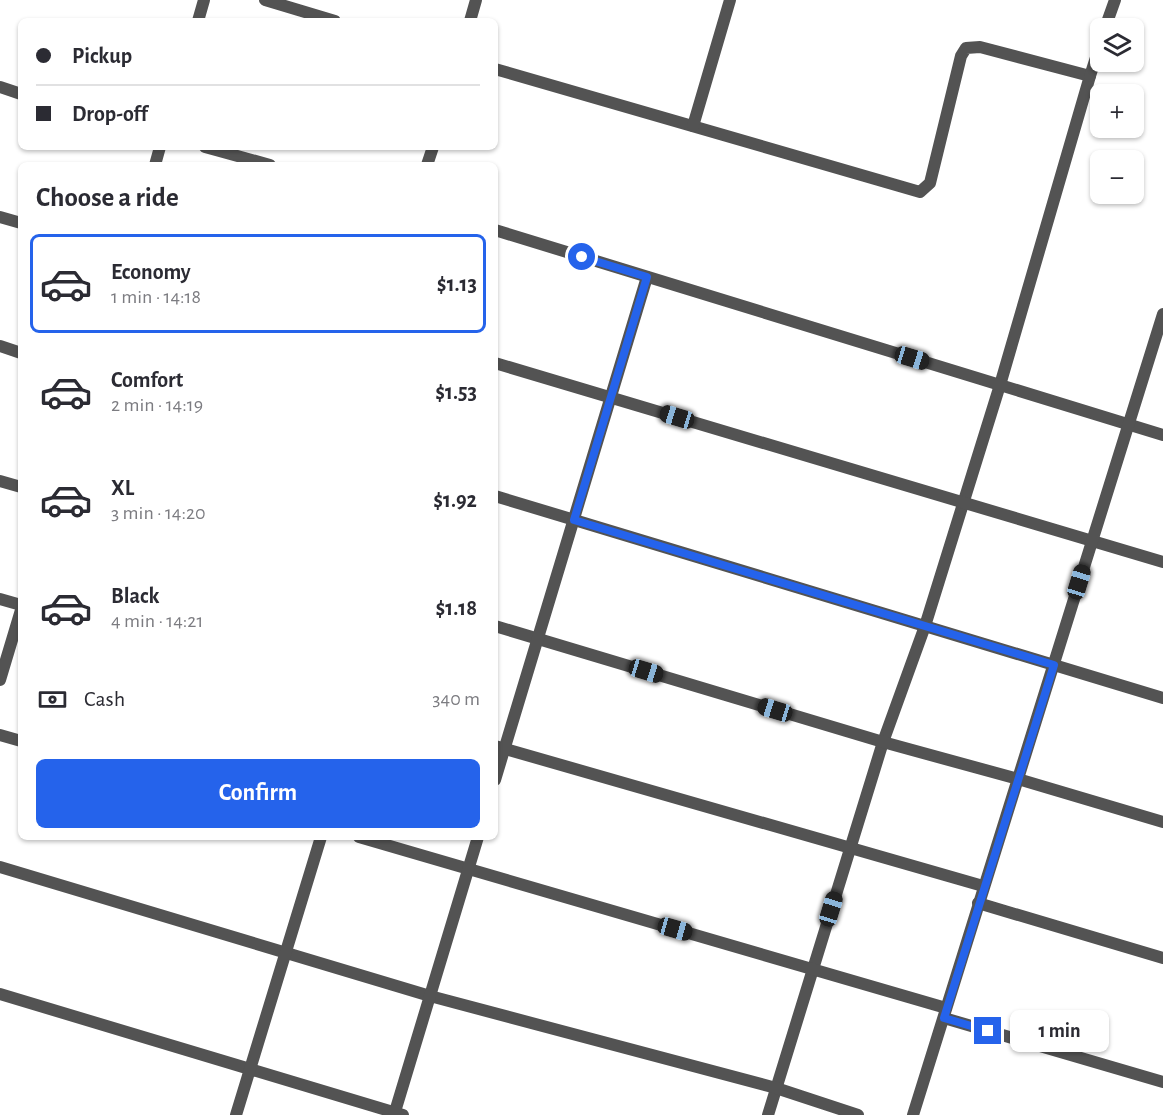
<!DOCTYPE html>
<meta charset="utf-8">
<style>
:root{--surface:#fff;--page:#f7f7f7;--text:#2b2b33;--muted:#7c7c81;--line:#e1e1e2;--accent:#2563eb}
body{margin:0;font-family:"Alegreya Sans",sans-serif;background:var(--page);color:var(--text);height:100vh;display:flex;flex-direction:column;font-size:22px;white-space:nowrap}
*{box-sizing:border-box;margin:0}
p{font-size:20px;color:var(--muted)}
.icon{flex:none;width:33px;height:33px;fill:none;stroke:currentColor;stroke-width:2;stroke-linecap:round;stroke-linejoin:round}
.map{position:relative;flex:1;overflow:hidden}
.panel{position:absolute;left:18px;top:162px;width:480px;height:678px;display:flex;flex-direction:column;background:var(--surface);border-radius:9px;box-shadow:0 2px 4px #0004}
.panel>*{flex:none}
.top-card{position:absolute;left:18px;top:18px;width:480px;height:132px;border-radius:9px;box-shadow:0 2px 4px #0004;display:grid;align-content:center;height:132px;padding:0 18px;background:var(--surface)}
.fabs{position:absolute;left:1090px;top:18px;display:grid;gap:12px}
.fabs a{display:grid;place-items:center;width:54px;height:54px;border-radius:9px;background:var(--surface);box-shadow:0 2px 4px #0004;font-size:30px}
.end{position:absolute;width:27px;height:27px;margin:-14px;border:8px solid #2563eb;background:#fff;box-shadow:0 0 0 3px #fff}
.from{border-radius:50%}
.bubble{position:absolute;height:42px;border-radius:9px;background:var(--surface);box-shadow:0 2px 4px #0004;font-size:20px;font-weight:600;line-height:42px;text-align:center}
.car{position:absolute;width:18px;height:36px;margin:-18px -9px;border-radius:8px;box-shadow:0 0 4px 2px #0007;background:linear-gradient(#222 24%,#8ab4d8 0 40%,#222 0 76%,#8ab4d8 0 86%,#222 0)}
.top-card b{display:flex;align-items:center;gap:21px;height:57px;font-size:22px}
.top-card b+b{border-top:2px solid var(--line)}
.top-card i{width:15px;height:15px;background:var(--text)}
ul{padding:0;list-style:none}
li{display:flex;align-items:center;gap:18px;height:99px;margin:0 12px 9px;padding:0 6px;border:3px solid transparent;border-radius:9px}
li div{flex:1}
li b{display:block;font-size:22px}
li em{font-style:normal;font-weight:600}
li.current{border-color:var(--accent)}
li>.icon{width:54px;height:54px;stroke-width:1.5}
h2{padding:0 18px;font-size:27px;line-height:72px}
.pay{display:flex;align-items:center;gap:15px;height:66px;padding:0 18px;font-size:22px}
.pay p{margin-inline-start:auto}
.action{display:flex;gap:12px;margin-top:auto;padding:12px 18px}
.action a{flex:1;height:69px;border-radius:9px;background:var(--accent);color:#fff;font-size:24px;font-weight:600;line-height:69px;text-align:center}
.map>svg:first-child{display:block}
</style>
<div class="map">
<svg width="1163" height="1115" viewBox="0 0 1163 1115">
<rect width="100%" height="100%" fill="#fff"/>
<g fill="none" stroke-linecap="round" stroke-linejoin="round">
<g stroke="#535353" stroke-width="12">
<path d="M265 0 335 21"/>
<path d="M198 21 204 0"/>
<path d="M470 21 476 0"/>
<path d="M1105 28 1115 0"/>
<path d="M495 69 920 192 930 183 961 56 966 48 980 47 1090 76 1000 385 925 626 883 742 768 1115"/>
<path d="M1090 76 1101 42"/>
<path d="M0 87 21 94"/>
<path d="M693 126 730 0"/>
<path d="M205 147 270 165"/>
<path d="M155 165 160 147"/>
<path d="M427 165 433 147"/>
<path d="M0 217 21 223"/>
<path d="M495 230 1163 435"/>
<path d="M0 346 21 353"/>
<path d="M495 363 1163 562"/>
<path d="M0 481 21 487"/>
<path d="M495 496 1163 698"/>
<path d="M0 599 21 605"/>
<path d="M495 626 883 742 1018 779 1163 822"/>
<path d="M0 680 21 610"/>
<path d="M0 735 21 741"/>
<path d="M495 746 983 886"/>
<path d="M495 780 647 277"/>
<path d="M359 837 946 1008"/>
<path d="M0 867 430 996 776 1088 858 1115"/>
<path d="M978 903 1163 958"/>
<path d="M0 994 403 1115"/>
<path d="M944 1018 1163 1082"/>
<path d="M236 1115 321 837"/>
<path d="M394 1115 478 837"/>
<path d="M913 1115 1163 314"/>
</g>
</g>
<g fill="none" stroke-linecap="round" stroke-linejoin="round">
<path stroke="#2563eb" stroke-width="8" d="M582 257 647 277 574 520 1054 665 944 1018 988 1031"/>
</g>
</svg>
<div class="fabs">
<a><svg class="icon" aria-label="layers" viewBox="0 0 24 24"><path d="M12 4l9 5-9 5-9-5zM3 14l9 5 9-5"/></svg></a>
<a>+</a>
<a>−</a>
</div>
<i class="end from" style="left:582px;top:257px"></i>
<i class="end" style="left:988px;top:1031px"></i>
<div class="bubble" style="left:1010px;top:1010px;width:99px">1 min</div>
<i class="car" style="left:912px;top:358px;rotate:107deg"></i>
<i class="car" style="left:677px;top:417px;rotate:287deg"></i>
<i class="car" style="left:1079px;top:582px;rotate:17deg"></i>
<i class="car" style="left:646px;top:671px;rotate:107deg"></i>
<i class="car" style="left:775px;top:710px;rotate:287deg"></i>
<i class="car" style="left:831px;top:909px;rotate:17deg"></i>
<i class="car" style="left:675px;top:929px;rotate:106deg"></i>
<div class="top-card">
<b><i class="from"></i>Pickup</b>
<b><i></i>Drop-off</b>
</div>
<section class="panel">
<h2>Choose a ride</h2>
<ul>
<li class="current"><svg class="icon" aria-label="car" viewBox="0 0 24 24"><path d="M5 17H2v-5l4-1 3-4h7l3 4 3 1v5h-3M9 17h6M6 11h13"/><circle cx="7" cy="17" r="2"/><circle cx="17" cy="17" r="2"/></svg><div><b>Economy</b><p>1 min · 14:18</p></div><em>$1.13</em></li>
<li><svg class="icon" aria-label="car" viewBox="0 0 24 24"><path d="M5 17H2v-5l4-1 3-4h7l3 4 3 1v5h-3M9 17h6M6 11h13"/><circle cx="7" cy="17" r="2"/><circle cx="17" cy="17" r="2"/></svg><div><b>Comfort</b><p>2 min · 14:19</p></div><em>$1.53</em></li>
<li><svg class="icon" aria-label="car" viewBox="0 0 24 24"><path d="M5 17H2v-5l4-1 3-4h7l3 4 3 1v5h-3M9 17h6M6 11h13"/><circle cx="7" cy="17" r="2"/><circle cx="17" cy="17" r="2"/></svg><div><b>XL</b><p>3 min · 14:20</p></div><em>$1.92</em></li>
<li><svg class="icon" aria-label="car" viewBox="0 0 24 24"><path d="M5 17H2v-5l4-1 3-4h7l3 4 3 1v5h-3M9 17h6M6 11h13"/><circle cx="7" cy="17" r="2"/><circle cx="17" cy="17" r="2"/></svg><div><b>Black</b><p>4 min · 14:21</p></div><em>$1.18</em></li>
</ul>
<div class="pay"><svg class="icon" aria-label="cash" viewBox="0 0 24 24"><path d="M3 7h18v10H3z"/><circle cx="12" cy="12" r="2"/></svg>Cash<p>340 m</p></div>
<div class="action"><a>Confirm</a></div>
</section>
</div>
